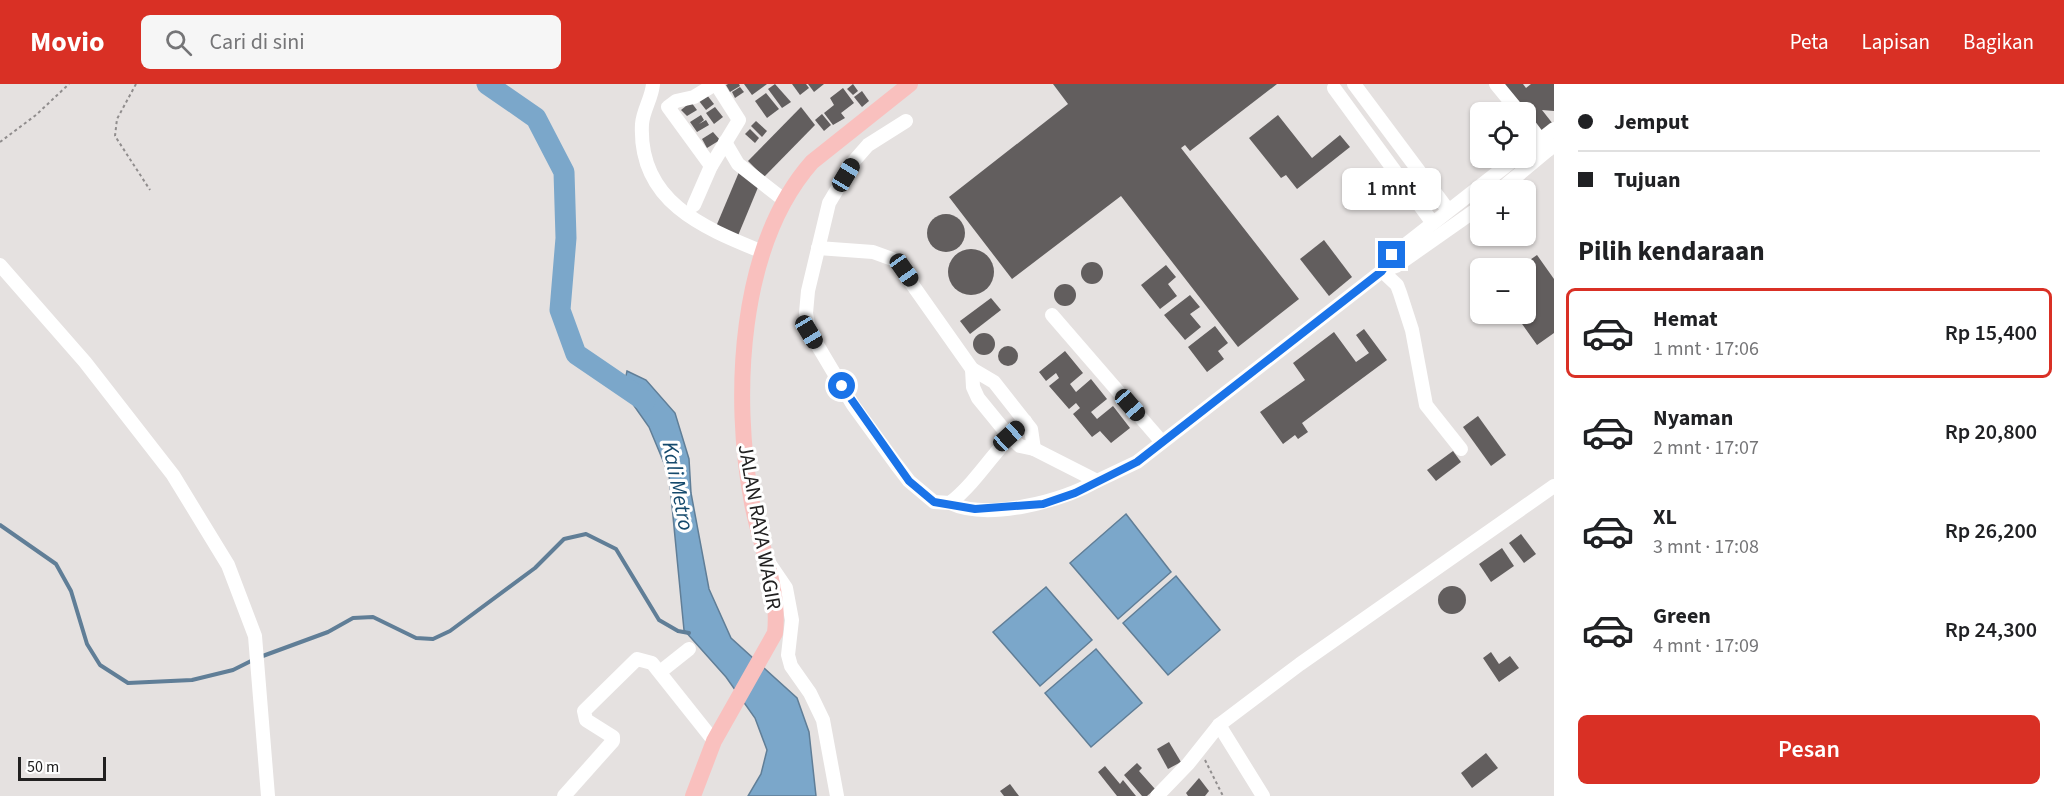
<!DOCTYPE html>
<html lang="id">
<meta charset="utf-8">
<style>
:root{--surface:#fff;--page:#f6f6f6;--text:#202124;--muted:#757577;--line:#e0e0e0;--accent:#d93025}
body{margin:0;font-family:"Source Sans 3",sans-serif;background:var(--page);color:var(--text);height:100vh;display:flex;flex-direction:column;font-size:22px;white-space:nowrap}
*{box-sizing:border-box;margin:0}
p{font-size:20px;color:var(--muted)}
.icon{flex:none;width:33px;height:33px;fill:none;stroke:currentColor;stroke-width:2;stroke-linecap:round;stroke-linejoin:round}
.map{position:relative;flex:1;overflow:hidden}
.details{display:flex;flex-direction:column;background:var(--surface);width:510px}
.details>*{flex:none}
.hud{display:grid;align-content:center;height:132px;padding:0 24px;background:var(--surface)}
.controls{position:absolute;left:1470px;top:18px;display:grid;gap:12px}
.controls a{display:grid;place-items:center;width:66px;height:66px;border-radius:9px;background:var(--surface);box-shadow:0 2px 4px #0004;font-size:30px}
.scale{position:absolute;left:18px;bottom:15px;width:88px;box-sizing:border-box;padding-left:6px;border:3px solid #212020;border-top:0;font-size:16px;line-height:21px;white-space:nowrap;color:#212020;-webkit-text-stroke:4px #fff;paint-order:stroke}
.end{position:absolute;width:27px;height:27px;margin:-14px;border:8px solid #1a73e8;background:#fff;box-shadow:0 0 0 3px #fff}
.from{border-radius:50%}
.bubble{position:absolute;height:42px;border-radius:9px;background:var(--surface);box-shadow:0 2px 4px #0004;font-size:20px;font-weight:600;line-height:42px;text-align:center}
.car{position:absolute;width:18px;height:36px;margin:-18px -9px;border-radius:8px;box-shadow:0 0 4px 2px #0007;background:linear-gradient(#222 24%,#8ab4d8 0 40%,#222 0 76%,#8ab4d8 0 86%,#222 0)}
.hud b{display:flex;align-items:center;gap:21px;height:57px;font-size:22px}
.hud b+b{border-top:2px solid var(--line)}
.hud i{width:15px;height:15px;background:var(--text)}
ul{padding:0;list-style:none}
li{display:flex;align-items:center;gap:18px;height:90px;margin:0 12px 9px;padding:0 12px;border:3px solid transparent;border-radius:9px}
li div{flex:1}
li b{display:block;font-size:22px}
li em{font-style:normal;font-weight:600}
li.active{border-color:var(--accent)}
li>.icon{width:54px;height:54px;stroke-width:1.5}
h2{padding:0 24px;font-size:27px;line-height:72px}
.action{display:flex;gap:12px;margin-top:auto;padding:12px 24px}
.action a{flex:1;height:69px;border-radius:9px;background:var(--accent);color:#fff;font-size:24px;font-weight:600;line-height:69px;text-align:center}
header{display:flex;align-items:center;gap:36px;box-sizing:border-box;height:84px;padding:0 30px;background:var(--accent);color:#fff}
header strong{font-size:28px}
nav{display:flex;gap:33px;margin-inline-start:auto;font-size:21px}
.search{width:420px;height:54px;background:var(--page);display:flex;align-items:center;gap:15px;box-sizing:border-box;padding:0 21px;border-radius:9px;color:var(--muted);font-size:22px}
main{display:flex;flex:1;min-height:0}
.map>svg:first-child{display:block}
</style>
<header>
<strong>Movio</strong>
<div class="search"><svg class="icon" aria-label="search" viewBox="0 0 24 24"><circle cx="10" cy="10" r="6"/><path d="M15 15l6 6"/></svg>Cari di sini</div>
<nav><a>Peta</a><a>Lapisan</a><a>Bagikan</a></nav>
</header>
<main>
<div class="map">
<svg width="1554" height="712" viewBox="0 0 1554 712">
<rect width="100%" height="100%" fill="#e5e1e0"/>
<g fill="#7ba7ca" stroke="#607e97" stroke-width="1.5">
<path d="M627 287 646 296 675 329 689 375 691 409 709 505 731 554 797 614 809 648 816 712H748L761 690 767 666 755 634 726 593 684 546 669 391 649 343 623 306Z"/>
<path d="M1126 430 1171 488 1118 535 1070 479Z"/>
<path d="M1176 492 1220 546 1168 591 1123 539Z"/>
<path d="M1046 503 1092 556 1040 602 993 548Z"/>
<path d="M1096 565 1142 619 1091 663 1045 609Z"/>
</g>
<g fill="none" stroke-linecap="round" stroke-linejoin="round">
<g stroke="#607e97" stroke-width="4">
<path d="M0 441 56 480 71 507 87 560 100 581 128 599 192 596 233 586 253 576"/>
<path d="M260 573 328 548 353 534 373 533 416 554 433 555 450 547 535 484 564 455 586 450 616 465 659 536 678 547 689 549"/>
</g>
<path stroke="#7ba7ca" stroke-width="21" d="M487 0 536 34 564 88 566 154 560 226 576 270 645 317"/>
</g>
<g fill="#625e5e">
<path d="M728 0H739L740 2 730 8 726 1Z"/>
<path d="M744 0H767L752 11Z"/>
<path d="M775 0 791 18 782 24 768 5Z"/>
<path d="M792 0H806L809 4 800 11Z"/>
<path d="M808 0H824L814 8Z"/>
<path d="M853 0 858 7 853 11 847 5Z"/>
<path d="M1053 0H1277L1190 67 1185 61 1181 64 1299 215 1238 263 1121 112 1012 195 949 113 1068 20Z"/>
<path d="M1501 0H1523L1526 4 1531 0H1554V27L1542 26 1553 40 1540 51 1526 28Z"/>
<path d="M740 3 744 8 735 14 732 8Z"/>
<path d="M843 4 854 19 841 29 845 34 833 41 824 29 834 21 830 14Z"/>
<path d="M862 7 869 17 862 23 854 13Z"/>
<path d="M766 9 779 25 767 34 755 17Z"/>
<path d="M707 11 714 20 706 26 699 17Z"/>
<path d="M691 18 697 26 687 32 681 26Z"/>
<path d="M715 23 723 33 714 40 706 29Z"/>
<path d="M801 23 815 41 764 93 748 77Z"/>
<path d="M822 30 831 41 824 47 815 36Z"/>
<path d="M701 31 704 36 699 40 706 36 709 41 697 48 690 38Z"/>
<path d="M1278 31 1312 74 1340 51 1350 63 1297 105 1286 91 1281 94 1249 54Z"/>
<path d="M756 37 767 47 762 53 751 42Z"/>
<path d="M750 45 759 54 755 59 745 50Z"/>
<path d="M713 48 720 56 707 64 702 55Z"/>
<path d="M739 88 759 101 737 154 715 145Z"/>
<circle cx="946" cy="149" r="19"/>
<path d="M1324 156 1352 193 1329 212 1300 175Z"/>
<circle cx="971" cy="188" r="23"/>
<path d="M1537 171 1554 195V249L1537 261 1515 230H1526V184H1518Z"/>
<circle cx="1092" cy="189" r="11"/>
<path d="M1166 181 1176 193 1168 200 1177 212 1160 225 1141 201Z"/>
<circle cx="1065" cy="211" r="11"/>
<path d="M1190 211 1200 223 1190 230 1201 243 1185 256 1164 231Z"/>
<path d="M991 214 1001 226 970 250 960 237Z"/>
<path d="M1215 242 1228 259 1218 267 1224 275 1207 288 1188 263Z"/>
<path d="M1364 245 1387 276 1302 339 1308 348 1298 355 1295 351 1283 360 1260 328 1305 296 1293 279 1334 248 1356 278 1369 269 1356 251Z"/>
<circle cx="984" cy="260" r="11"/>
<circle cx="1008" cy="272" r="10"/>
<path d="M1065 267 1083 289 1070 300 1076 308 1091 295 1107 315 1091 328 1097 335 1113 322 1130 344 1111 359 1100 347 1092 353 1073 330 1080 324 1076 319 1069 325 1049 302 1059 294 1056 289 1046 297 1039 288Z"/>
<path d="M1478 332 1506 371 1491 382 1463 343Z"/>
<path d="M1453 367 1461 378 1436 397 1427 386Z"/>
<path d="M1521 450 1536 470 1524 479 1509 459Z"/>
<path d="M1502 464 1514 482 1491 498 1479 480Z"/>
<circle cx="1452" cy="516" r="14"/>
<path d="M1491 568 1499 580 1510 572 1519 584 1499 598 1483 574Z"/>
<path d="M1169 658 1181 678 1168 685 1157 665Z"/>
<path d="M1486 669 1498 684 1472 704 1461 689Z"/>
<path d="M1137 679 1142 684 1139 687 1155 705 1147 712H1142L1124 691Z"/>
<path d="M1105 682 1120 700 1123 696 1136 712H1117L1098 688Z"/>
<path d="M1199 694 1209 707 1205 712H1188L1186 709Z"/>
<path d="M1010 700 1019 712H1004L1000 707Z"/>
</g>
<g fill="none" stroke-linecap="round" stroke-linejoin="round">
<g stroke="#908d8d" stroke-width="2" stroke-dasharray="3 3" stroke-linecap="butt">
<path d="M136 0 117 35 115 52 150 106"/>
<path d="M0 58 36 31 69 0"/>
<path d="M1205 676 1223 712"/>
</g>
<g stroke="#fff" stroke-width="14">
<path d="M653 0C652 14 643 26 642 40 638 118 704 144 763 168"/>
<path d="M1354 0 1448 126"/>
<path d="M1496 0 1519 28"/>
<path d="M1334 4 1432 138"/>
<path d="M906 37 868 61 854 77 829 119 808 207 806 229 809 247 853 321 896 380 909 397 934 418 950 419C979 396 997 362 1025 337"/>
<path d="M1526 37 1548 66"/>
<path d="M725 58 738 80 784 116"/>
<path d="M1526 67 1554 45"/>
<path d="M711 82 739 36 716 0"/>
<path d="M1500 106 1554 61"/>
<path d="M694 121 711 82 668 23 676 17 694 13 715 0"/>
<path d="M818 164 873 168 895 176 972 285 994 298 1031 345 1034 365"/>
<path d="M0 181 85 278 173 391 228 481 255 552 268 712"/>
<path d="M1382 187 1397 201 1400 209 1412 246 1426 321 1461 365"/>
<path d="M1382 187 1396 182 1480 123"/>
<path d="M1052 231 1161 357"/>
<path d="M972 285 973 303 978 314 1009 352 1020 362 1034 365 1097 397 1137 378 1382 187 1400 165 1516 74"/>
<path d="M950 419C988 437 1062 417 1097 397"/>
<path d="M769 479 786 504 792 536 788 571 791 582 810 609 823 636 837 712"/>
<path d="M660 588 689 565"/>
<path d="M1219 641 1263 712"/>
<path d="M564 712 613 657V653L586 636 584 627 637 575 652 579 714 657"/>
<path d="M1157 712 1188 680 1219 641 1300 580 1554 402"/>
</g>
<path stroke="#f9c0be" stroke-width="16" d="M693 712 714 657 775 549C780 505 760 462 752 419 732 313 738 162 812 78L910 0"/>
</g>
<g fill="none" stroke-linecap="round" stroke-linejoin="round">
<path stroke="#1a73e8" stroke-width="8" d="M842 302 909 397 934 418 975 425 1043 420 1075 409 1137 378 1382 187 1392 171"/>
</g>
<g text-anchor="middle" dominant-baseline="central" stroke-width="6" stroke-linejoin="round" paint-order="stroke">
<g font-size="21" fill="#212020" stroke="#fff">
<text transform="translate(760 443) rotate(80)">JALAN RAYA WAGIR</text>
</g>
<g font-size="22" font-style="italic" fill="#14496c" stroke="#fff">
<text transform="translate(678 402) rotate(79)">Kali Metro</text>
</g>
</g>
</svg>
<div class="controls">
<a><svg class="icon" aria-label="locate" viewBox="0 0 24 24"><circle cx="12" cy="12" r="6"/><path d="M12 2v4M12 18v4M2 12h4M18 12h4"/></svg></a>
<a>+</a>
<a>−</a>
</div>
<div class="scale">50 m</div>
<i class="end from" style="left:842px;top:302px"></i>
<i class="end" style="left:1392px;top:171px"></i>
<div class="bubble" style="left:1342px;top:84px;width:99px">1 mnt</div>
<i class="car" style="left:846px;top:91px;rotate:31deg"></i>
<i class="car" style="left:904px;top:186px;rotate:145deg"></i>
<i class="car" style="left:809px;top:248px;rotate:149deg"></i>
<i class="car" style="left:1130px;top:321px;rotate:139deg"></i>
<i class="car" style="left:1009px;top:352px;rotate:48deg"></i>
</div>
<section class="details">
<div class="hud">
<b><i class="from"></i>Jemput</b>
<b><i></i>Tujuan</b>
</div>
<h2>Pilih kendaraan</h2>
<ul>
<li class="active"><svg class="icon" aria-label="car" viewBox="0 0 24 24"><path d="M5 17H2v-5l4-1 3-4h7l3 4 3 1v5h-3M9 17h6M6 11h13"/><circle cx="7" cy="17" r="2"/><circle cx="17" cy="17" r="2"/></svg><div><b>Hemat</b><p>1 mnt · 17:06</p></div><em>Rp 15,400</em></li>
<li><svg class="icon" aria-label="car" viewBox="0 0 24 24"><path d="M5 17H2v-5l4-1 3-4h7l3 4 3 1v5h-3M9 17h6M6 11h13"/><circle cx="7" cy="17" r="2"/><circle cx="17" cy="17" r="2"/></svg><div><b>Nyaman</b><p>2 mnt · 17:07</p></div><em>Rp 20,800</em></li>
<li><svg class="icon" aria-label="car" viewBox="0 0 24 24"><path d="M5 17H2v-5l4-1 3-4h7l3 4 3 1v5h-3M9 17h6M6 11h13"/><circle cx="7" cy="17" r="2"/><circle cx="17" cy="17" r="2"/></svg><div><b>XL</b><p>3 mnt · 17:08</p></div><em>Rp 26,200</em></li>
<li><svg class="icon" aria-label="car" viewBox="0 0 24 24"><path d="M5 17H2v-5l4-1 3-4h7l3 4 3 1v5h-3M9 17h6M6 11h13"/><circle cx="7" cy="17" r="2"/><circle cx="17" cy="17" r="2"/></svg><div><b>Green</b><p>4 mnt · 17:09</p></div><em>Rp 24,300</em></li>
</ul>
<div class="action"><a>Pesan</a></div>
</section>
</main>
